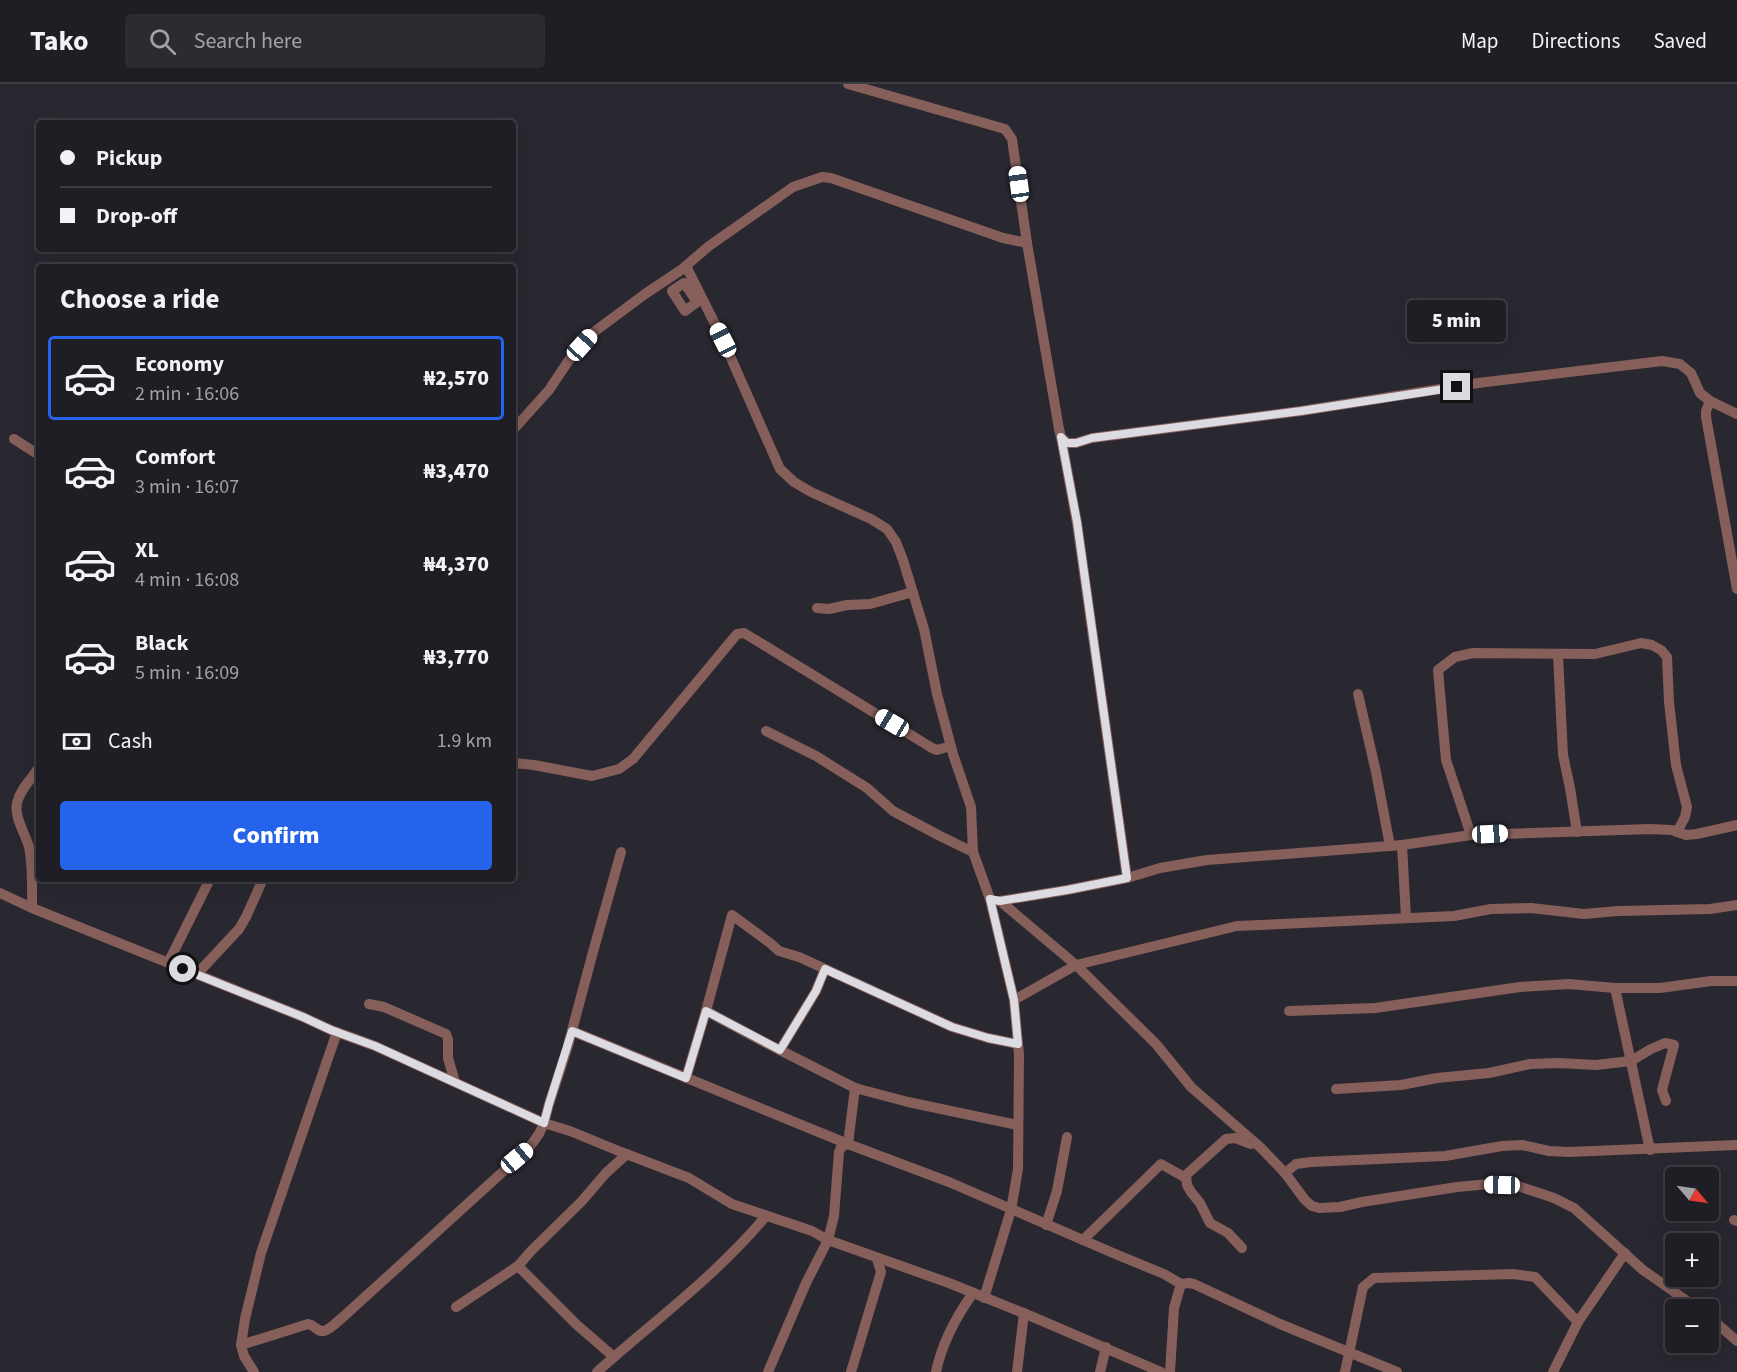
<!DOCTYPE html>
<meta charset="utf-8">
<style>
:root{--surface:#1f1e24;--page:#2c2b31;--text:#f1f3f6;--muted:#a1a2a6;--line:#3c3c41;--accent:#2563eb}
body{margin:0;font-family:"Source Sans 3",sans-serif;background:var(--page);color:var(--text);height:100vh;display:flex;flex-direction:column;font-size:22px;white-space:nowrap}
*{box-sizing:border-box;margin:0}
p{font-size:20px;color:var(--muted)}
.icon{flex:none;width:33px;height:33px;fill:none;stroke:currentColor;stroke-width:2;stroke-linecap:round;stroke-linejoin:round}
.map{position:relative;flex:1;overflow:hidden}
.side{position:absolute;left:36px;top:180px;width:480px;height:618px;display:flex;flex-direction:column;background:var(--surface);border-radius:6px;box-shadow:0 6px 24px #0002,0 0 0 2px var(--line)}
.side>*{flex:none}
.hud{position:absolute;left:36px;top:36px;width:480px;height:132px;border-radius:6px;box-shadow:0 6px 24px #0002,0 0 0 2px var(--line);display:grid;align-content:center;height:132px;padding:0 24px;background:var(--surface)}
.needle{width:39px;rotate:119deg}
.buttons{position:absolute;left:1665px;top:1083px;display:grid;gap:12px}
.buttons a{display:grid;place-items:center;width:54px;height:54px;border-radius:6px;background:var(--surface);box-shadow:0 6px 24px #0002,0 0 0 2px var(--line);font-size:30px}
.end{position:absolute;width:27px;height:27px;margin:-14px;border:8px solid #dbdbe1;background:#111;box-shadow:0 0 0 3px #111}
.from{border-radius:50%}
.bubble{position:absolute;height:42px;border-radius:6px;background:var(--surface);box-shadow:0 6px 24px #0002,0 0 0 2px var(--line);font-size:20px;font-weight:800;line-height:42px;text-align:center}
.car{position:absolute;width:18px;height:36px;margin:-18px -9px;border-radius:8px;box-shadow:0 0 4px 2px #0007;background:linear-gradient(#fff 24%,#345 0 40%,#fff 0 76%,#345 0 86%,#fff 0)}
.hud b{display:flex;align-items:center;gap:21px;height:57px;font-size:22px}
.hud b+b{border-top:2px solid var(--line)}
.hud i{width:15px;height:15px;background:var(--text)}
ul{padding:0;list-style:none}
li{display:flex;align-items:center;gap:18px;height:84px;margin:0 12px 9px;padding:0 12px;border:3px solid transparent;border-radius:6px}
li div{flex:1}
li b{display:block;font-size:22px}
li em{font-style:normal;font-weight:800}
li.current{border-color:var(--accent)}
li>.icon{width:54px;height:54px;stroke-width:1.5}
h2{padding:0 24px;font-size:27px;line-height:72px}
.pay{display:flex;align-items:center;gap:15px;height:66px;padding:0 24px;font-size:22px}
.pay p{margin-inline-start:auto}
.action{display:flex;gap:12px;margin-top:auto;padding:12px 24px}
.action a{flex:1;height:69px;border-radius:6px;background:var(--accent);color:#fff;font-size:24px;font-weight:800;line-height:69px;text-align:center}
header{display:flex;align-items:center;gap:36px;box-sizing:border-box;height:84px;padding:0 30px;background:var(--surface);border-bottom:2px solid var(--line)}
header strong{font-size:28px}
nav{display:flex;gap:33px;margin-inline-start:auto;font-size:21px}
.search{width:420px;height:54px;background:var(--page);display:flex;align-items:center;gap:15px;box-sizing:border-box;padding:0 21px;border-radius:6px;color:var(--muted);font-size:22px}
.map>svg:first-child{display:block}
</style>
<header>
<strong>Tako</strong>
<div class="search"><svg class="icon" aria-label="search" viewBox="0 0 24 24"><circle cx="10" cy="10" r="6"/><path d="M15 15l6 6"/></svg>Search here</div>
<nav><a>Map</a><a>Directions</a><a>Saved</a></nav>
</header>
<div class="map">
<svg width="1737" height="1288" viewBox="0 0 1737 1288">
<rect width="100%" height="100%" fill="#292830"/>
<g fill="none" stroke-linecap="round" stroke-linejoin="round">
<g stroke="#865f5a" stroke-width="10">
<path d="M848 0 1005 45 1012 55 1027 159 1059 345 1061 353 1067 359H1076L1092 354 1301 327 1478 299 1662 277 1680 280 1691 289 1700 309 1710 317 1737 330"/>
<path d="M686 182 723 256 780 385 794 398 811 408 871 435 887 445 896 458 903 476 924 545 937 610 953 670 971 723 973 768 990 815 1014 916 1019 971 1018 1085 1011 1126 984 1214"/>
<path d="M684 199 697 218 685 227 672 207Z"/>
<path d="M1710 317 1706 327V333L1737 505"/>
<path d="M513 346 549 306 571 273 594 248 645 210 681 186 709 162 793 103 822 93 831 94 1003 154 1027 159"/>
<path d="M1061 353 1077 439 1127 794"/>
<path d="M14 355 39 371"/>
<path d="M817 524 829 525 847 521 870 520 913 508"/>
<path d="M1558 571 1563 671 1570 704 1577 748"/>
<path d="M1358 610 1376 688 1390 762"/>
<path d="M766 647 816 672 867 704 893 727 940 752 973 768"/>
<path d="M513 679 534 681 592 692 619 685 633 675 737 550 744 549 749 552 932 664 937 666 951 662"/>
<path d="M1471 751 1446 676 1438 586 1455 573 1473 569 1595 570 1641 559 1652 561 1661 566 1667 573 1669 618 1676 681 1687 723 1685 733 1677 748"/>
<path d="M1402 761 1406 834"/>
<path d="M0 809 32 824 303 933 331 946 375 962 544 1039 570 1047 621 1068 689 1094 732 1120 812 1147 828 1156 949 1199 1033 1233 1161 1288"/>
<path d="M996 817H1000L1067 806 1127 794 1160 784 1207 776 1402 761 1471 751 1650 745 1672 746 1686 751 1697 750 1737 741"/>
<path d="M1000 817 1076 881 1156 960 1191 1003 1260 1063 1285 1089 1305 1116 1312 1122 1319 1124 1340 1123 1362 1118 1457 1103 1489 1100 1515 1101 1554 1114 1574 1124 1643 1186 1700 1226"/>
<path d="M32 824C32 804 33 783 29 763 25 749 14 733 17 719 20 705 32 695 39 683"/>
<path d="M168 879 210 795"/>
<path d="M197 890 239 845 246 833 263 795"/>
<path d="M1615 904 1650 1066"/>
<path d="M1014 916 1076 881 1237 842 1454 832 1491 825 1531 824 1584 830 1618 827 1710 825 1737 821"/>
<path d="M369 920 384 923 446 950 448 955V974L455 998"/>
<path d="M706 927 766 959 855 1004 908 1018 1018 1041"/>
<path d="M1289 927 1375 924 1520 903 1569 900 1615 904H1660L1711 897H1737"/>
<path d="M572 947 848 1060 855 1004"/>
<path d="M780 966 816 907 825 885"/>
<path d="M686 994 706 927 732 831 770 859 779 867 799 873 952 943 988 954 1018 960"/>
<path d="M1336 1005 1401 1001 1437 994 1489 989 1530 980 1559 979 1596 981 1631 977 1651 965 1665 959 1674 961 1662 1006 1666 1017"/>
<path d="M1285 1089 1296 1080 1311 1078 1445 1072 1502 1062 1522 1061 1549 1067 1569 1068 1737 1061"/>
<path d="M1734 1136 1737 1137"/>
<path d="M1046 1141 1057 1107 1067 1053"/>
<path d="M1083 1156 1161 1080 1186 1094"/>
<path d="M1242 1164 1228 1149 1210 1139 1200 1119 1191 1108 1187 1101 1186 1091 1226 1055 1235 1054 1251 1060"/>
<path d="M518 1182 577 1241 614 1273"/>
<path d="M1181 1200 1189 1199 1194 1200 1280 1240 1397 1288"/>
<path d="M456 1223 518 1182 531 1167 581 1118 606 1089 627 1070"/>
<path d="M1708 1232 1737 1257"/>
<path d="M241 1261 308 1240C314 1241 316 1246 321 1247 328 1248 338 1237 343 1233L528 1065 539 1050 544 1039 549 1020 567 965 593 868 621 768"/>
<path d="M254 1288 244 1272 241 1261 245 1235 261 1169 337 948"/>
<path d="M597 1288C654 1237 717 1191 766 1132"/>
<path d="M768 1288 806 1199 828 1156 834 1132 839 1068 841 1063 848 1060 949 1098 1113 1169 1164 1190 1181 1200 1174 1224 1170 1288"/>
<path d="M851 1288 881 1188 877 1175"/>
<path d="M936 1288C942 1258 956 1233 973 1209"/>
<path d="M1017 1288 1024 1229"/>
<path d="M1100 1288 1106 1263"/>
<path d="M1345 1288 1363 1203 1374 1194 1513 1190 1535 1193 1578 1238"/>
<path d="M1553 1288 1578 1238 1625 1169"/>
</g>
</g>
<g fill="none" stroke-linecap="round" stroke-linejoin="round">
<path stroke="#dbdbe1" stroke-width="8" d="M183 885 303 933 331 946 375 962 544 1039 549 1020 572 947 686 994 706 927 780 966 816 907 825 885 952 943 988 954 1018 960 1014 916 990 815 1000 817 1067 806 1127 794 1077 438 1061 353 1067 359H1076L1092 354 1301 327 1457 303"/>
</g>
</svg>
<div class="buttons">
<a><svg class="needle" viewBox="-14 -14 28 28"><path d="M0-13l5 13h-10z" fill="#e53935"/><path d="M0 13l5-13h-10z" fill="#a1a2a6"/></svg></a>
<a>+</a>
<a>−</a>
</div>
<i class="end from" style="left:183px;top:885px"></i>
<i class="end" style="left:1457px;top:303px"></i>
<div class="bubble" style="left:1407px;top:216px;width:99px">5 min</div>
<i class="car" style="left:1019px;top:100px;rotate:352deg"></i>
<i class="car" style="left:723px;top:256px;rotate:333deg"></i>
<i class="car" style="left:582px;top:261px;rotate:42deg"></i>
<i class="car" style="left:892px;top:639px;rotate:301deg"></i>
<i class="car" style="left:1490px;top:750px;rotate:87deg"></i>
<i class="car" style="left:517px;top:1074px;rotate:50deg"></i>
<i class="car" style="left:1502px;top:1101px;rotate:271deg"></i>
<div class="hud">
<b><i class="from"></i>Pickup</b>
<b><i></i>Drop-off</b>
</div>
<section class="side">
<h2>Choose a ride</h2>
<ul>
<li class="current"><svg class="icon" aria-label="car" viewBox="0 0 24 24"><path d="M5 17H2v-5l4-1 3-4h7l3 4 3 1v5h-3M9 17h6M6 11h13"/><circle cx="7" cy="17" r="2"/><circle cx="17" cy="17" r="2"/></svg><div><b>Economy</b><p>2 min · 16:06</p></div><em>₦2,570</em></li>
<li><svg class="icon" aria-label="car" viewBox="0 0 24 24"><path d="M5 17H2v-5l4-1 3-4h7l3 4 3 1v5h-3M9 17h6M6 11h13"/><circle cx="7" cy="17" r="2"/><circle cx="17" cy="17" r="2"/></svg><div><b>Comfort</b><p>3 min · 16:07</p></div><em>₦3,470</em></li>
<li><svg class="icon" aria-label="car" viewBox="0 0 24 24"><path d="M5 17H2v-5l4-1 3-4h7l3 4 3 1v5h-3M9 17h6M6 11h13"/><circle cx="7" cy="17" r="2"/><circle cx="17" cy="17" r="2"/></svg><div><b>XL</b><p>4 min · 16:08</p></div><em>₦4,370</em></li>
<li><svg class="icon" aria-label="car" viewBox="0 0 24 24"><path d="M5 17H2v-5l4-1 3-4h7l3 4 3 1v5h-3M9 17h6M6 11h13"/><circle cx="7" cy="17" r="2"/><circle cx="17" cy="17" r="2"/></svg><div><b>Black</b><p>5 min · 16:09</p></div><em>₦3,770</em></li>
</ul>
<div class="pay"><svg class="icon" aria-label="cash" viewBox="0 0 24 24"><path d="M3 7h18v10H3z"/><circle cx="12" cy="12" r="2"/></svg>Cash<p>1.9 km</p></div>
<div class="action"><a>Confirm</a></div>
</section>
</div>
